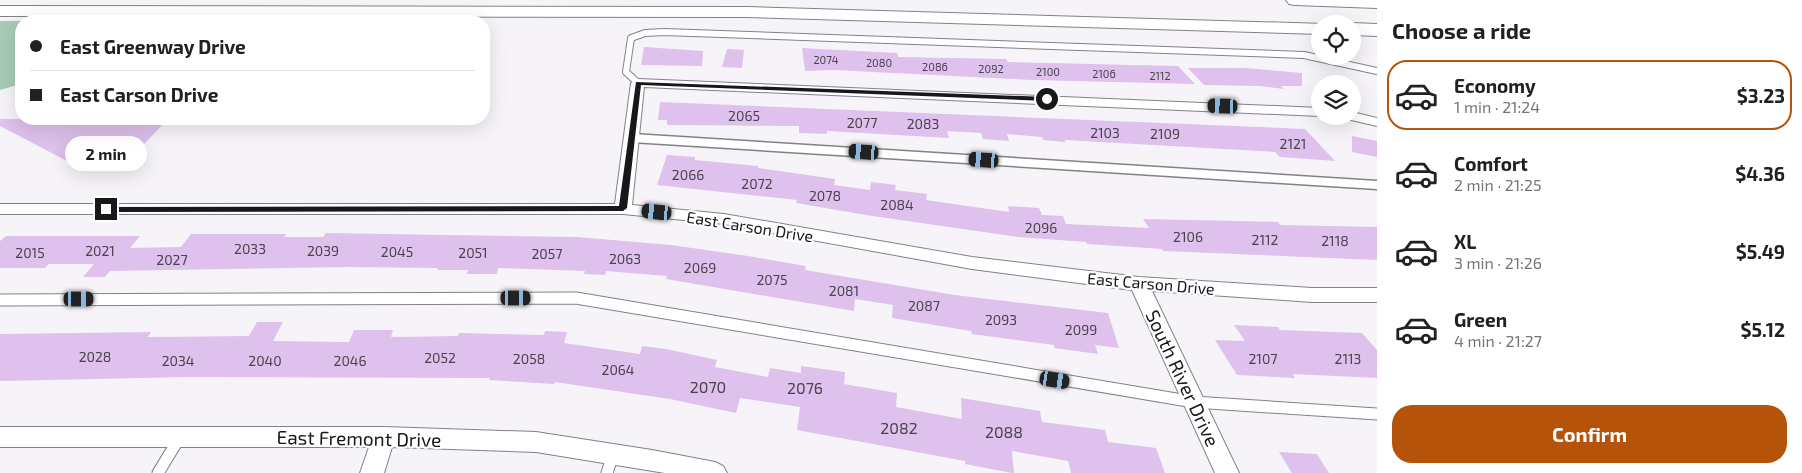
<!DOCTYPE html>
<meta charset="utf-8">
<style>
:root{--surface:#fff;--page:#f2f2f2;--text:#202124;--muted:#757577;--line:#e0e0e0;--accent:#b45309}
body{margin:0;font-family:"Exo 2",sans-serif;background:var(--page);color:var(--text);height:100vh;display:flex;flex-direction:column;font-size:19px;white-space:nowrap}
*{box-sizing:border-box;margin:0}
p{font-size:16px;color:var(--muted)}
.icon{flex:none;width:28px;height:28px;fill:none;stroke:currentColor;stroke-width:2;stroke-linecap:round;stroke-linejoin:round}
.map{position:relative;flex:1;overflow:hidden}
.details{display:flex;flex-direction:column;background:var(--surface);width:425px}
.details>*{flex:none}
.hud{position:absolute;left:15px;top:15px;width:475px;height:110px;border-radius:20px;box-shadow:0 5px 20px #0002;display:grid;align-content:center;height:110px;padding:0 15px;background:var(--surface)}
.controls{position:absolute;left:1311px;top:15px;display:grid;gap:10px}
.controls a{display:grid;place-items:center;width:50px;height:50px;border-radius:50%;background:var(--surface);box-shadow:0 5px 20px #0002;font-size:25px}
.end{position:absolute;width:22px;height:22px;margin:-11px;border:6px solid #181719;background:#fff;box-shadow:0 0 0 2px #fff}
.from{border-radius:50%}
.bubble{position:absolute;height:35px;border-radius:18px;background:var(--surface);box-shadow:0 5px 20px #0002;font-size:16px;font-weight:700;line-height:35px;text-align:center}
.car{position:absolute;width:15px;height:30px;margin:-15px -8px;border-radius:6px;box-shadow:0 0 4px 1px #0007;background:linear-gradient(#222 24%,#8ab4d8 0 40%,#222 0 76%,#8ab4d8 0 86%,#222 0)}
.hud b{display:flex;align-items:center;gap:18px;height:48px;font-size:19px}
.hud b+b{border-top:1px solid var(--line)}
.hud i{width:12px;height:12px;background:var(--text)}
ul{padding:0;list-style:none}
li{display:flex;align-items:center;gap:15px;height:70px;margin:0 10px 8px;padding:0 5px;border:2px solid transparent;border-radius:20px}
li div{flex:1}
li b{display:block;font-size:19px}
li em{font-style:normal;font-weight:700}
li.active{border-color:var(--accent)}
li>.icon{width:45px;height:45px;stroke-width:1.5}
h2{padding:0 15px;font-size:22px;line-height:60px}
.button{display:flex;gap:10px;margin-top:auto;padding:10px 15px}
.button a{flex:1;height:58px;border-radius:20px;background:var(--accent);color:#fff;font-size:20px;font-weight:700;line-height:58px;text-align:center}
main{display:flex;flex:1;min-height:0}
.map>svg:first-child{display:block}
</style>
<main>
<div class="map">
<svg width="1377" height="473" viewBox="0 0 1377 473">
<rect width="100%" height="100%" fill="#f7f4f9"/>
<path fill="#a8cbb6" d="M109 20 21 21V84L0 90V21Z"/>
<g fill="#dec1ed">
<path d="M644 47 703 51 702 66 641 65Z"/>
<path d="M802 48 897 53 898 57 1006 59 1008 62 1178 66 1195 84 1032 80 833 70 805 71Z"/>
<path d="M727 49 744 50 742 68 722 67Z"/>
<path d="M1188 68H1245L1302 73V86H1281L1284 89 1259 86 1204 85Z"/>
<path d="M660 102 1305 129 1335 161 1280 157 1275 152 1065 140V142L1043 140 1042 137 1007 134 1009 141 983 139 981 133 947 131 949 138 827 131V134L799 133V126L667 125V120H658Z"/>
<path d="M0 119H168L144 144 69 162 0 126Z"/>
<path d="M1352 136 1377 141V157L1352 152Z"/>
<path d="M667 155 695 157V160L758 166V168L835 179 834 185 870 190 871 182 896 185 895 190 927 194 926 200 1009 212 1008 206 1039 208 1042 215 1063 216 1066 224 1149 228 1143 219 1278 222 1281 225 1377 227V260L1163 251 1162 249 1087 244 1086 242 1018 237 866 215 796 203 797 200 657 185Z"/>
<path d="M326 233 577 237 671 245 748 256 806 266 805 270 955 295 1108 313 1119 348 1095 345 1098 354 1054 348V345L972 334 971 331 892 318 893 305 855 299 854 311 666 279 667 276 606 271 605 275 584 274 585 271 498 268 497 274H467L468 270H437L438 268 348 267 110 271 105 277H83L94 264H49L45 268H0V241L6 236H140L130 248 181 247 191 234H286L284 237H323Z"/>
<path d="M257 322H283L273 341 349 342 354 330H393L391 337 458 336 459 333 544 335 545 331 567 332 564 343 640 354 642 346 666 349 717 360 715 367 768 377 770 368 801 373V366L845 372 844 384 897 393 896 407 962 419 961 398 1040 411 1042 422 1105 430 1108 442 1156 448 1165 473H1071L1068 461 1012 451 1014 473H1012L965 464V461L797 430 800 407 740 398 736 413 670 399 555 382 554 384 489 380 490 378 188 377 0 381V334L151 332 148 337 249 336Z"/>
<path d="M1234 325 1278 327 1280 330 1362 333 1377 350V378L1293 374 1295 378 1237 375 1215 340 1245 341Z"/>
<path d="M1279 452 1317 454 1329 473H1292Z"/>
</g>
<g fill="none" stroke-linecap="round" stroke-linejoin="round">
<defs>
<path id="service-far2" d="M638 83 626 72 631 38 645 33 664 32 1304 55 1377 71"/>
<path id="service-far1" d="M632 138 1377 185"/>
<g id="service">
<path d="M0 300 576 298 1194 402 1377 414"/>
<path d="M158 473 180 437"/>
<path d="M607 473 613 454"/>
</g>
<g id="minor">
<path d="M638 79 1320 108V116L644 87 632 205 724 214 972 257 1139 277 1312 288H1377V302H1312L1152 291 1239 473H1215L1132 290 972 269 724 224 623 214H0V204H615L631 83Z"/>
<path d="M1352 112 1377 118V126L1347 119 1345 116H1352Z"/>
<path d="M0 427H384L536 432 652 450 715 462 723 466 727 473H665L536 452 392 447 384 473H360L369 447H0Z"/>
</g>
<g id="motorway">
<path d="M1286 0H1377V8L1295 5 1289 4Z"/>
<path d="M0 6 747 7 1326 24H1320V34L747 17 0 16Z"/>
<path d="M1352 23 1377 24V36L1352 35V24H1350Z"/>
</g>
</defs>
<use href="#service-far2" stroke="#838185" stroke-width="8"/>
<use href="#service-far1" stroke="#838185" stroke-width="11"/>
<use href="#service" stroke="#838185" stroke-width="13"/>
<use href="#minor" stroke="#838185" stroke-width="2"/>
<use href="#motorway" stroke="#838185" stroke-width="2"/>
<use href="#service-far2" stroke="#fff" stroke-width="6"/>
<use href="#service-far1" stroke="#fff" stroke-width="8"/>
<use href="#service" stroke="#fff" stroke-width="11"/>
<use href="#minor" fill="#fff" fill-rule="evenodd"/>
<use href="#motorway" fill="#fff" fill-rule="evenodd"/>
</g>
<path fill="#181719" d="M636 82 1047 97 1050 99 1047 101 641 85 627 208 623 211 106 212 102 209 106 207 619 206Z"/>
<g text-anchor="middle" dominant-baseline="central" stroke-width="4.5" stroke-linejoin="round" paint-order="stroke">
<g font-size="11" fill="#4a424e">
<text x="826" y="59">2074</text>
<text x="879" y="62">2080</text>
<text x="935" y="66">2086</text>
<text x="991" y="68">2092</text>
<text x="1048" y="71">2100</text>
<text x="1104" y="73">2106</text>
<text x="1160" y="75">2112</text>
</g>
<g font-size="14" fill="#4a424e">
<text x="744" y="115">2065</text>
<text x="862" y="122">2077</text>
<text x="923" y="123">2083</text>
<text x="1105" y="132">2103</text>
<text x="1165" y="133">2109</text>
<text x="1293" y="143">2121</text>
<text x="688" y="174">2066</text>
<text x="757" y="183">2072</text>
<text x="825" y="195">2078</text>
<text x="897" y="204">2084</text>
<text x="1041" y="227">2096</text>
<text x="1188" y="236">2106</text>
<text x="1265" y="239">2112</text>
<text x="1335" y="240">2118</text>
<text x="250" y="248">2033</text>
<text x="100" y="250">2021</text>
<text x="323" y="250">2039</text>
<text x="397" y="251">2045</text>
<text x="30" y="252">2015</text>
<text x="473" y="252">2051</text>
<text x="547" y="253">2057</text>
<text x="625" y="258">2063</text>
<text x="172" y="259">2027</text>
<text x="700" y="267">2069</text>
<text x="772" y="279">2075</text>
<text x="844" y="290">2081</text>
<text x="924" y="305">2087</text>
<text x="1001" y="319">2093</text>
<text x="1081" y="329">2099</text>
<text x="95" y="356">2028</text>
<text x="440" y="357">2052</text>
<text x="529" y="358">2058</text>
<text x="1263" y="358">2107</text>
<text x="1348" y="358">2113</text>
<text x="178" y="360">2034</text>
<text x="265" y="360">2040</text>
<text x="350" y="360">2046</text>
<text x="618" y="369">2064</text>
</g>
<g font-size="16" fill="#181719" stroke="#fff">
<text transform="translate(750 226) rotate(9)">East Carson Drive</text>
<text transform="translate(1151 283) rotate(5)">East Carson Drive</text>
</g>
<g font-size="16" fill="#4a424e">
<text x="708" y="386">2070</text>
<text x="805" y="387">2076</text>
<text x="899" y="427">2082</text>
<text x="1004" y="431">2088</text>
</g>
<g font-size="19" fill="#181719" stroke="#fff">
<text transform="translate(1183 378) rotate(65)">South River Drive</text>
<text transform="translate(359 438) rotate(1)">East Fremont Drive</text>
</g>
</g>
</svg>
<div class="controls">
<a><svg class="icon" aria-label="locate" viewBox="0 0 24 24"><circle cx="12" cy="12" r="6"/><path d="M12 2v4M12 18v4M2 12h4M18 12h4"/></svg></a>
<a><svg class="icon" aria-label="layers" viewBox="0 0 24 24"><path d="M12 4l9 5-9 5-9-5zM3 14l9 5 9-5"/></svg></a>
</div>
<i class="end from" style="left:1047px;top:99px"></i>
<i class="end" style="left:106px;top:209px"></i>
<div class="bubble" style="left:65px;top:136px;width:82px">2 min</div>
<i class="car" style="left:1223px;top:106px;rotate:272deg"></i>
<i class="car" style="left:864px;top:152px;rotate:274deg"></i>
<i class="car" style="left:984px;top:160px;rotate:274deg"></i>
<i class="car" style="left:657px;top:212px;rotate:276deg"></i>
<i class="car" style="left:516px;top:298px;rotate:90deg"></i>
<i class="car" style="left:79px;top:299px;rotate:90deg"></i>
<i class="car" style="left:1055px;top:380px;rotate:99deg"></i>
<div class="hud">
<b><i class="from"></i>East Greenway Drive</b>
<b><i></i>East Carson Drive</b>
</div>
</div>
<section class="details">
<h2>Choose a ride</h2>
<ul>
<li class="active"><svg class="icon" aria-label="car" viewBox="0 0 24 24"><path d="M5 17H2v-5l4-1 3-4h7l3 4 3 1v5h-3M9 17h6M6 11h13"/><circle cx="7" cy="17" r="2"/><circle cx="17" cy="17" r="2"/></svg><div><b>Economy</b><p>1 min · 21:24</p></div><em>$3.23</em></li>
<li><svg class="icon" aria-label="car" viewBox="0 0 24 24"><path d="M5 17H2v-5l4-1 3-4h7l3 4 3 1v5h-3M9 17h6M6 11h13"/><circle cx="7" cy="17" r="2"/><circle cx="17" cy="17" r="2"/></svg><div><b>Comfort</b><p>2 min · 21:25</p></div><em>$4.36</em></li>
<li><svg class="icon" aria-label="car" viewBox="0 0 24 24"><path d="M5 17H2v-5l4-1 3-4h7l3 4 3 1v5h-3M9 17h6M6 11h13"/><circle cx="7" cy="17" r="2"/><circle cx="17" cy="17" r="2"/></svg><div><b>XL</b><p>3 min · 21:26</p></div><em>$5.49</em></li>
<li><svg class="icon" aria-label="car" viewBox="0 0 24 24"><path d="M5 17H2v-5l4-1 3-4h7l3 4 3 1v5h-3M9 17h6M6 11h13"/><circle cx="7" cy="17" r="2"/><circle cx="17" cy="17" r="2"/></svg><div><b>Green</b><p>4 min · 21:27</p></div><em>$5.12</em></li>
</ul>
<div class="button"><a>Confirm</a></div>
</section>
</main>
